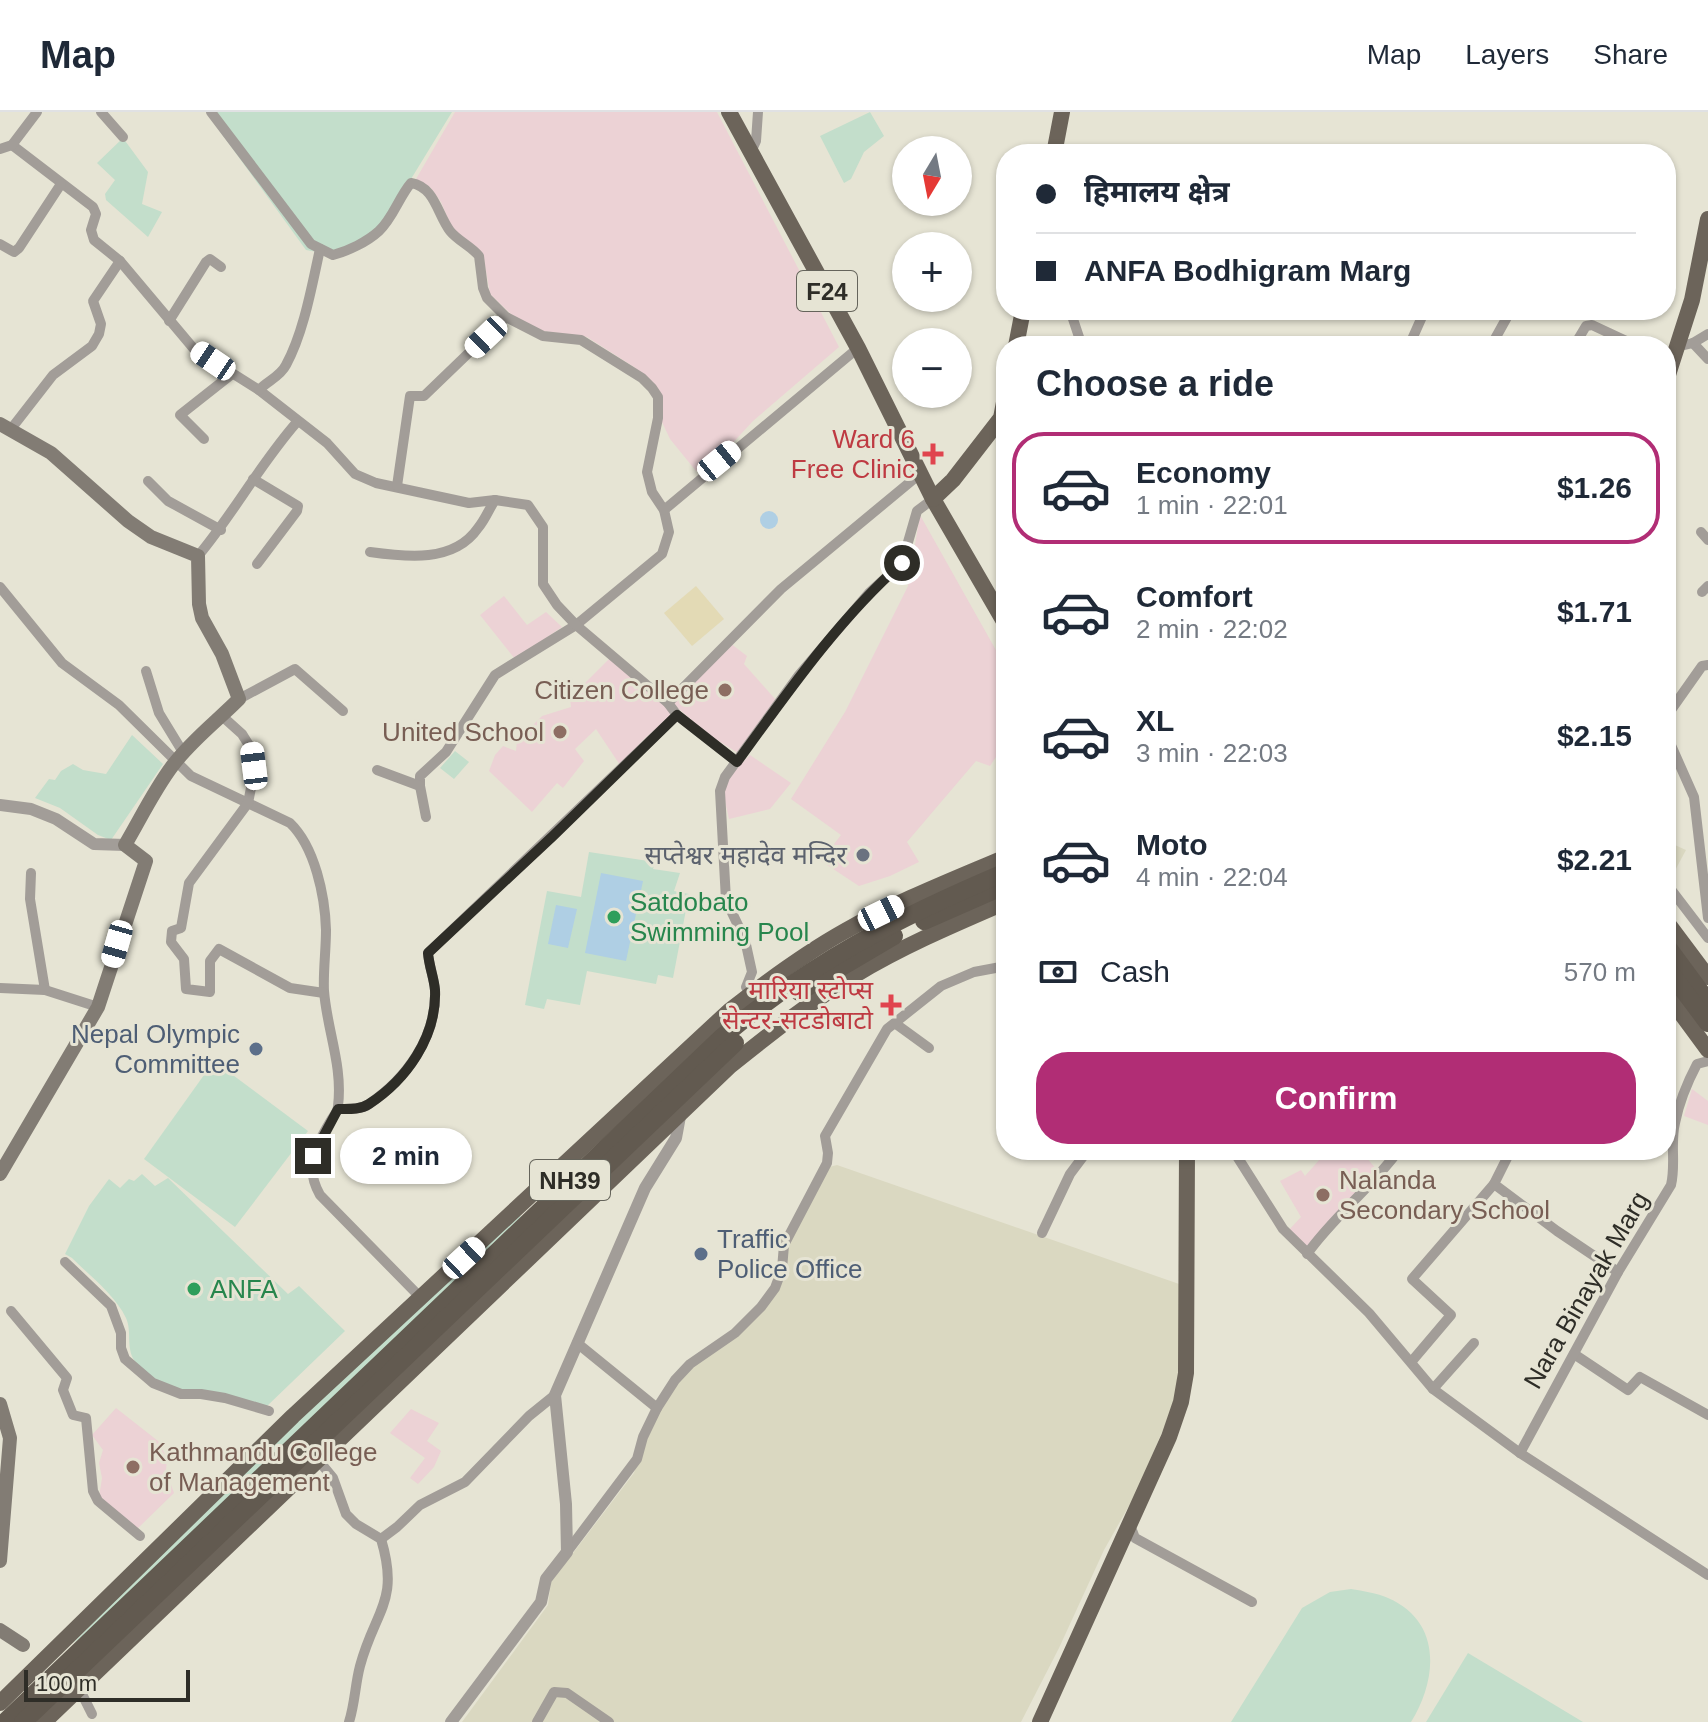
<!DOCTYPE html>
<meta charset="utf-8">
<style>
:root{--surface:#fff;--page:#f6f6f7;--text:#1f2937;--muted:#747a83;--line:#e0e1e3;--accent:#b12d75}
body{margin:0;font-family:Arial,"Noto Sans Devanagari",sans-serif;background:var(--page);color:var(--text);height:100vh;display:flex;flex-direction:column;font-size:30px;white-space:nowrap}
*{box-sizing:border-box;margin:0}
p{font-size:26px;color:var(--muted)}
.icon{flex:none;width:44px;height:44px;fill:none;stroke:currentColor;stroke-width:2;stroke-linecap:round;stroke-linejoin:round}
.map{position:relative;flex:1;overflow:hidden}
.details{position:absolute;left:996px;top:224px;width:680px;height:824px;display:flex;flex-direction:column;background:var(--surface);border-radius:32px;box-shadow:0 2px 6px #0004}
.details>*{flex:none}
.hud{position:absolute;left:996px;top:32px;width:680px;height:176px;border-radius:32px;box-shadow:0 2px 6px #0004;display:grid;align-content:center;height:176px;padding:0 40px;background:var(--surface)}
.needle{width:52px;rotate:190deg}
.fabs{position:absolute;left:892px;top:24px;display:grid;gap:16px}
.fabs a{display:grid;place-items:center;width:80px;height:80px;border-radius:50%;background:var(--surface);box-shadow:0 2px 6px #0004;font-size:40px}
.scale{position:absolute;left:24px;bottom:20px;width:166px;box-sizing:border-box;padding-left:8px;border:4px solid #2e2d27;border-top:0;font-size:22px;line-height:28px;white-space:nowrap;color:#2e2d27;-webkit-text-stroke:6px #e6e4d4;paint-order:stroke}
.end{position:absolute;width:36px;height:36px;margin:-18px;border:10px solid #2e2d27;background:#fff;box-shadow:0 0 0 4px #fff}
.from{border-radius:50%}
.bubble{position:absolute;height:56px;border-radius:28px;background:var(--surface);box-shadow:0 2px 6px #0004;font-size:26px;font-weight:700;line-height:56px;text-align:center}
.car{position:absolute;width:24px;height:48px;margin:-24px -12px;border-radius:10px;box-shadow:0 0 6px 2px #0007;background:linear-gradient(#fff 24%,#345 0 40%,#fff 0 76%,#345 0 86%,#fff 0)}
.hud b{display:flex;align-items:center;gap:28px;height:76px;font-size:30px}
.hud b+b{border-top:2px solid var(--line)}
.hud i{width:20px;height:20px;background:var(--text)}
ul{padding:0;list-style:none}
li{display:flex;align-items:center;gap:24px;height:112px;margin:0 16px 12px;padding:0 24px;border:4px solid transparent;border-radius:32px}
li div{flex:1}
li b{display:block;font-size:30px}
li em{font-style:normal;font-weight:700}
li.active{border-color:var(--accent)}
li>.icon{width:72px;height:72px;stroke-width:1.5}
h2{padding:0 40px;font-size:36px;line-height:96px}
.pay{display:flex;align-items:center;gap:20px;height:88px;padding:0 40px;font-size:30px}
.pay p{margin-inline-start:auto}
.button{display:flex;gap:16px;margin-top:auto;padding:16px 40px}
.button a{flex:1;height:92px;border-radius:32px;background:var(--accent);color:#fff;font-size:32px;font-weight:700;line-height:92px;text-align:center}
header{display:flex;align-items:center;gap:48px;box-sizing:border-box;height:112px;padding:0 40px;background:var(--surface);border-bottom:2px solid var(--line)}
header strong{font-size:38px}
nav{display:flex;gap:44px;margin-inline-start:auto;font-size:28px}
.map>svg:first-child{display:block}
</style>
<header>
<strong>Map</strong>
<nav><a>Map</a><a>Layers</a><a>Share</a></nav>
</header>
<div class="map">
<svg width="1708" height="1610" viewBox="0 0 1708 1610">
<rect width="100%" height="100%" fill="#e6e4d4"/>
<g fill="#dad8c1">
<path d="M1666 729 1686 738 1671 766 1666 761Z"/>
<path d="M837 1053 1182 1173 1177 1280 1166 1311 1135 1383 1104 1438 1059 1536 1021 1610H462L548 1493 551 1470 634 1361 644 1326 677 1269 772 1184 782 1141 829 1055Z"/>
</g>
<g fill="#ecd2d5">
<path d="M455 0H717L839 235 753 309 727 337 696 359 670 327 661 308V281L634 255 587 225 543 219 513 204 490 182 483 142 453 119 441 90 431 76 416 67Z"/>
<path d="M920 403 1006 556V636L996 645 990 654 976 649 907 730 919 750 890 764 859 774 821 749 841 723 791 687 845 600 908 474Z"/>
<path d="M504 484 527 513 546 500 562 515 515 547 480 503Z"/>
<path d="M730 531 747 544 744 552 776 588 738 641 709 623 672 591Z"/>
<path d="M613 543 644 567 673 604 646 625 620 653 596 617 575 637 584 649 563 676 557 671 532 700 489 659 495 643 503 634 516 639 517 629 542 604 571 595 570 586Z"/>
<path d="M750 643 791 671 770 697 729 707 723 680 730 663Z"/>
<path d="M1692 977 1708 989V1013L1684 1004Z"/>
<path d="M1328 1038H1360L1377 1058 1306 1137 1288 1119 1301 1105 1280 1069 1301 1058 1305 1064Z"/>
<path d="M116 1296 158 1329 167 1346 166 1359 174 1381 136 1418 99 1385 102 1366 99 1351 103 1338 92 1323Z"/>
<path d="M411 1297 439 1311 427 1329 441 1339 434 1355 418 1372 410 1366 425 1346 390 1321Z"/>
</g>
<g fill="#c3decb">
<path d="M206 0H452L381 116 333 143 306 138Z"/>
<path d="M870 0 884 24 864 40 851 67 844 71 820 24Z"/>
<path d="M123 26 148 60 142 92 162 100 148 125 106 88 105 82 115 68 97 51Z"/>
<path d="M132 623 163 652 111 728 98 723 60 696 35 686 49 667 55 668 61 659 73 652 83 658 106 662Z"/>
<path d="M455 639 469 650 454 667 440 656Z"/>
<path d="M589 740 655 750 653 757 680 761 674 779 689 782 673 866 658 863 656 872 587 859 580 893 547 887 544 897 525 893 547 779 581 785Z"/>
<path d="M214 949 308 1019 235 1115 144 1047Z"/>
<path d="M142 1062 155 1074 168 1066 288 1182 299 1174 345 1219 265 1296C228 1288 156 1283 134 1248 126 1235 132 1219 126 1206 115 1183 90 1164 72 1146L65 1142 89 1094 109 1067 120 1076 129 1067 134 1069Z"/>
<path d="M519 1102 521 1105 81 1526 73 1531 231 1372Z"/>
<path d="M1351 1477C1363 1479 1377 1481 1388 1486 1443 1510 1437 1568 1411 1610H1231L1302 1496 1330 1480Z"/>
<path d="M1468 1541 1583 1610H1426Z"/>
</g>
<path fill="#e3dab5" d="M696 474 724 507 692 534 664 501Z"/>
<g fill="#afcfe4">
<circle cx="769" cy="408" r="9"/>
<path d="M601 761 643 769 626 849 585 841Z"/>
<path d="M556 793 577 797 568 836 548 832Z"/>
</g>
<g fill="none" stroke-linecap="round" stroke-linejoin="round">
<g stroke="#a29d98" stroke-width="10">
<path d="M101 0 123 25"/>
<path d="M211 0 311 132 333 143C348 139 367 130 379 119 393 106 399 85 411 71 435 75 437 102 450 119 458 129 471 134 479 144L483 176 487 186 506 205 543 224 581 228 642 266 652 276 658 285V306L647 360 652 380 664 398 669 420 662 442 576 513 495 563 446 640 420 664V674L426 705"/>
<path d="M12 33 93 95 96 102 91 118 94 128 120 149 194 237 259 278 327 331 355 362 376 371 469 391 495 388 528 393 543 415V472L557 493 576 513 668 591 677 603 737 650"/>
<path d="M0 37 12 33 37 0"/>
<path d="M751 40 756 29 758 0"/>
<path d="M0 132 14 140 19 136 61 72"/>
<path d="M1070 198 1082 234"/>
<path d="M169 209 206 150 210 147 221 155"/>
<path d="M1693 231 1708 247"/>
<path d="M1409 234 1425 198"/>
<path d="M1491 234 1511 198"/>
<path d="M1574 234 1586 214 1592 213 1637 234"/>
<path d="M1676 235 1693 231 1708 222"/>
<path d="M259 278C267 269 280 265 286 253 304 220 312 173 320 137"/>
<path d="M11 317 53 263 92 234 99 222 101 212 93 189 120 149"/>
<path d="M204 327 180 303 232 262"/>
<path d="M253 367 298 394 297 399 257 452"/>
<path d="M148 369 168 389 221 418"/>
<path d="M397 374 410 284H424L506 205"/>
<path d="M664 398 858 236"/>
<path d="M1701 420 1708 428"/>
<path d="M370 440C406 445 454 451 478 416 485 408 489 397 495 388"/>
<path d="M198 444C234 401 260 352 297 310"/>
<path d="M0 475 62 551 119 593 191 664 290 711C315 735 325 784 326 818 326 839 323 859 324 879 327 918 343 954 338 994 338 1000 333 1004 330 1010 315 1036 304 1055 320 1083L421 1186"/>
<path d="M1702 480 1708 474"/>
<path d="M146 559 159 601 184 642"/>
<path d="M239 587 295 557 343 599"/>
<path d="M668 591 781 477 921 361"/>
<path d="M222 604 242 622 252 638 253 666 248 691 189 771 181 816 172 819 171 830 184 847 186 877 210 880V849L219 837 290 876 324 881"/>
<path d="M1666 605 1702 554 1708 553"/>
<path d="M1666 622 1694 685 1708 806"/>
<path d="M377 658 420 674"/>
<path d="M31 761 30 787 45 878"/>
<path d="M1666 771 1708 826"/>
<path d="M0 876 45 878 98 895"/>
<path d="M750 882 746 875 752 860 745 828 726 788 720 679 725 665 799 563 869 481 902 451 917 399 933 387"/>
<path d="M896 912 929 936"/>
<path d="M338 997C348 997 361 998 369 992 406 967 437 925 435 878 434 866 429 854 428 841L677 603"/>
<path d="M1005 1009 1006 1008"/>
<path d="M1233 1038 1283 1117 1369 1201 1433 1277 1520 1341 1708 1463"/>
<path d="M1511 1038 1494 1072 1557 1119 1618 1160"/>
<path d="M1042 1121 1070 1062 1088 1038"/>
<path d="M1307 1142C1334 1104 1371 1076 1399 1038"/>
<path d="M65 1150 111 1194 121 1221V1236L125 1247 153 1271 181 1282H201L225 1286 269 1299"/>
<path d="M11 1199 67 1266 63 1278 73 1303 86 1306 93 1379 98 1389 140 1424"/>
<path d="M577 1231 657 1296"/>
<path d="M1574 1242 1628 1278 1640 1265 1708 1303"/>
<path d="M1412 1249 1451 1203 1412 1167 1494 1072"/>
<path d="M1433 1277 1474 1231"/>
<path d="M1520 1341 1618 1160 1671 1073C1676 1053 1670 1031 1675 1011 1679 991 1688 969 1697 952L1708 949"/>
<path d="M319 1349 333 1366 346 1402 356 1412 381 1427C400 1490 375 1498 360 1554 355 1573 355 1591 349 1610"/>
<path d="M1130 1413 1135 1426 1252 1490"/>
<path d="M381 1427 397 1415 420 1393 465 1370 529 1304 555 1283"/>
<path d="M567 1440 637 1347 643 1325 657 1296 675 1268 690 1252 735 1221 761 1195 775 1176 782 1157 784 1133 827 1051 828 1041 825 1024 887 917 941 874 974 860 1006 854"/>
<path d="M79 1576 92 1602"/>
<path d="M537 1610 554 1580 567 1581 609 1610"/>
</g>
<g stroke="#a29d98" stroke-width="12">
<path d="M0 693 31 697 56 707 94 732 125 733"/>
<path d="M451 1610 541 1490 546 1467 567 1440 566 1392 555 1283 645 1076 676 1026 681 999"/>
</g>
<g stroke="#827c74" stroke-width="14">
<path d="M0 312 51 341 128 409 151 425 198 444 199 492 202 506 222 542 239 587C217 609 192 628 173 653 154 678 141 706 125 733L146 749 98 895 0 1062"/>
<path d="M0 1292 10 1326 0 1449"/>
<path d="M0 1518 23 1533"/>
</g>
<g stroke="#6c645a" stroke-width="16">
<path d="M729 0 858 236 933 387 1006 513"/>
<path d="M1054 42 1062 0"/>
<path d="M1016 234 1023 198"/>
<path d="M1666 269 1692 188 1708 107"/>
<path d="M933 387 953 368 1001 306 1006 280"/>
<path d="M1666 809 1708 865"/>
<path d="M1666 881 1708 938"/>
<path d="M0 1591 293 1304 729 899C766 870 804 842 845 819 896 790 952 768 1006 745"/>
<path d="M44 1610 730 954C770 922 811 889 855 863 903 834 955 812 1006 790"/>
<path d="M1040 1610 1169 1325 1181 1290 1186 1261 1187 1038"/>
</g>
<g stroke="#625a50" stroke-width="18">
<path d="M924 809 1006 773"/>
<path d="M1666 833 1708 890"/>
<path d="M1666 855 1708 911"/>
<path d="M799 880 894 824"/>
<path d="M5 1610 721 926C812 850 897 806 1006 760"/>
<path d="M23 1610 735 931"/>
</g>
</g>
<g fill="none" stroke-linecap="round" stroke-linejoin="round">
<path stroke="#2e2d27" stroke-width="10" d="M313 1044 338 997C348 997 360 998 369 992 406 968 437 925 435 878 434 866 429 854 428 841L553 724 677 603 737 650C788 580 837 509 902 451"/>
</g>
<g fill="#e0444e" stroke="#e6e4d4" stroke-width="3">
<path d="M929 330h8v8h8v8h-8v8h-8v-8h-8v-8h8z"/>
<path d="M887 881h8v8h8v8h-8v8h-8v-8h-8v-8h8z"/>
</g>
<g fill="#8d6e63" stroke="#e6e4d4" stroke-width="3">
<circle cx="725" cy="578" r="8"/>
<circle cx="560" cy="620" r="8"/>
<circle cx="1323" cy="1083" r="8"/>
<circle cx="133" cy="1355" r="8"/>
</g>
<circle fill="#6b7280" stroke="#e6e4d4" stroke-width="3" cx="863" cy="743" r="8"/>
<g fill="#2e9e5b" stroke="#e6e4d4" stroke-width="3">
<circle cx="614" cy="805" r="8"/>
<circle cx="194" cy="1177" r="8"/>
</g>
<g fill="#5c6f8a" stroke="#e6e4d4" stroke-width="3">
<circle cx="256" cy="937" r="8"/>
<circle cx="701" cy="1142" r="8"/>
</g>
<g text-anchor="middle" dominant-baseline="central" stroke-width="6" stroke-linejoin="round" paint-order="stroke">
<g fill="#e6e4d4" stroke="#65645b" stroke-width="2">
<rect x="797" y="159" width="60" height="40" rx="6"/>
<rect x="530" y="1048" width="80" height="40" rx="6"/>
</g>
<g font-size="24" font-weight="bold" fill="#2e2d27">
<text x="827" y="179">F24</text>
<text x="570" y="1068">NH39</text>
</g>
<g font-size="26" fill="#be3a42" stroke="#e6e4d4" text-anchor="end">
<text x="915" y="327">Ward 6<tspan x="915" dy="30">Free Clinic</tspan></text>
<text x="873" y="878">मारिया स्टोप्स<tspan x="873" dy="30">सेन्टर-सटडोबाटो</tspan></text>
</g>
<g font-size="26" fill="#785e54" stroke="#e6e4d4" text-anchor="end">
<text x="709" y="578">Citizen College</text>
<text x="544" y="620">United School</text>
<text x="1339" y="1068" text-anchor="start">Nalanda<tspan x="1339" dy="30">Secondary School</tspan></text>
<text x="149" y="1340" text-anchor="start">Kathmandu College<tspan x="149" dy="30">of Management</tspan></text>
</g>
<g font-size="26" fill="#5b616d" stroke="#e6e4d4" text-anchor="end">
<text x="847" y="743">सप्तेश्वर महादेव मन्दिर</text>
</g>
<g font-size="26" fill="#27864d" stroke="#e6e4d4" text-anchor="start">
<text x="630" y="790">Satdobato<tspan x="630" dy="30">Swimming Pool</tspan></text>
<text x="210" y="1177">ANFA</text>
</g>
<g font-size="26" fill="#4e5e75" stroke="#e6e4d4" text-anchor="end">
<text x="240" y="922">Nepal Olympic<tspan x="240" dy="30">Committee</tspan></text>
<text x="717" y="1127" text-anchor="start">Traffic<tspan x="717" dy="30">Police Office</tspan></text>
</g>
<g font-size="26" fill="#2e2d27" stroke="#e6e4d4">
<text transform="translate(1586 1178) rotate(-60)">Nara Binayak Marg</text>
</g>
</g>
</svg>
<div class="fabs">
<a><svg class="needle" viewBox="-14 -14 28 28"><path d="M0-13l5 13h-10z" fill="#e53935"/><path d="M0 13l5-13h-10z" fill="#747a83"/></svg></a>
<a>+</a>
<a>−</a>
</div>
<div class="scale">100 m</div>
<i class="end from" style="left:902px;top:451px"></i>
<i class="end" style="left:313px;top:1044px"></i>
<div class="bubble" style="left:340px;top:1016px;width:132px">2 min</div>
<i class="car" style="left:486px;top:225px;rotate:226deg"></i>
<i class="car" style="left:213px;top:249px;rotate:304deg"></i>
<i class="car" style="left:719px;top:349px;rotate:51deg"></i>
<i class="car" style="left:254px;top:654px;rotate:353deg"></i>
<i class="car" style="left:881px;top:801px;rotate:64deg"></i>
<i class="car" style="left:117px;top:832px;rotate:196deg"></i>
<i class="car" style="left:464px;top:1146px;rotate:47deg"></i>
<div class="hud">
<b><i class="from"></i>हिमालय क्षेत्र</b>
<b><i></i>ANFA Bodhigram Marg</b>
</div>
<section class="details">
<h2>Choose a ride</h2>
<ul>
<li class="active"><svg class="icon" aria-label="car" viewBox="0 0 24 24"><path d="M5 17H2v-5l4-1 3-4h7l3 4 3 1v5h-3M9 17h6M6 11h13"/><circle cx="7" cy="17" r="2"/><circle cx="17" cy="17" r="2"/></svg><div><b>Economy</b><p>1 min · 22:01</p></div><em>$1.26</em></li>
<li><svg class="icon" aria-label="car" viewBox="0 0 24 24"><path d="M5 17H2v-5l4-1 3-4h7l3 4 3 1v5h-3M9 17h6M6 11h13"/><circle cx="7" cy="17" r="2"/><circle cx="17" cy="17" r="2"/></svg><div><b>Comfort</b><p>2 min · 22:02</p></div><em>$1.71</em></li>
<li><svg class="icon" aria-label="car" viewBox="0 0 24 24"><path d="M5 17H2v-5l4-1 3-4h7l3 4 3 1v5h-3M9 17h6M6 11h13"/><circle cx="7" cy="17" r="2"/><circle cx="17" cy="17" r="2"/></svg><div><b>XL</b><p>3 min · 22:03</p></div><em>$2.15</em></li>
<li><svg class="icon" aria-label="car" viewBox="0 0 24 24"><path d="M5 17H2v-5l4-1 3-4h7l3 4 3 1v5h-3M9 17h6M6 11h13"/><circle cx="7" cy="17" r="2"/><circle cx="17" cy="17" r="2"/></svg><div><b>Moto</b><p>4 min · 22:04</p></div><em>$2.21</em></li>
</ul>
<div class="pay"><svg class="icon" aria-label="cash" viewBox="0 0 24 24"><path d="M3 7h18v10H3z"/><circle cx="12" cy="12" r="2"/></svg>Cash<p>570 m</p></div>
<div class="button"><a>Confirm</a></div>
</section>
</div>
